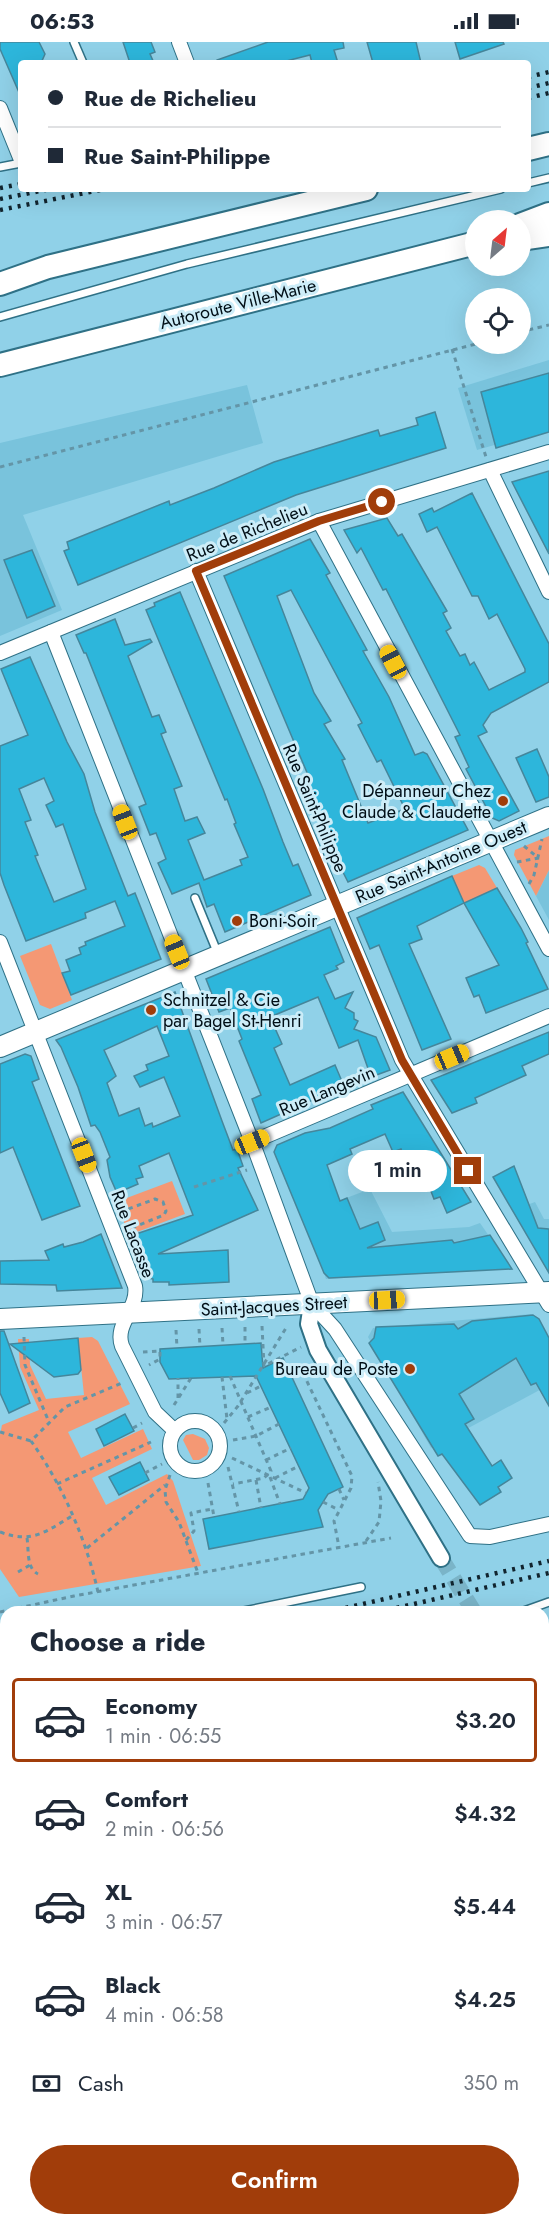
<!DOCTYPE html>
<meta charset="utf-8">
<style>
:root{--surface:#fff;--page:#f6f6f7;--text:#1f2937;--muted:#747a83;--line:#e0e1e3;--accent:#a13d0a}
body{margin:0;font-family:Jost,sans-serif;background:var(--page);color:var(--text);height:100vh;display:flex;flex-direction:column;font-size:22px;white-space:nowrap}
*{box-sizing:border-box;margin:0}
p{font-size:20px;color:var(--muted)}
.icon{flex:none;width:33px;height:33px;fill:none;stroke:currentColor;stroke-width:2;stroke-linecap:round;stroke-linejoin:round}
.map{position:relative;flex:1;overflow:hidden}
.details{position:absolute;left:0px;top:1564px;width:549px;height:620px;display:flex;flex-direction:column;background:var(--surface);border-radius:18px 18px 0 0;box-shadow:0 6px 24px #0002}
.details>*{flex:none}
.guide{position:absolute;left:18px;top:18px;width:513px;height:132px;border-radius:6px;box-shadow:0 6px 24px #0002;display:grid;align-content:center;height:132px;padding:0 30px;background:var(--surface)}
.needle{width:39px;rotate:28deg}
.tools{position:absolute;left:465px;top:168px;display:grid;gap:12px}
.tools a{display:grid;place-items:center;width:66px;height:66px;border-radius:50%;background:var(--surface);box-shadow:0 6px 24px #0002;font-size:30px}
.end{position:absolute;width:27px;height:27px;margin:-14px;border:8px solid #a13d0a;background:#fff;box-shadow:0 0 0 3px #fff}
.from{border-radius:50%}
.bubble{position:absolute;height:42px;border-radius:21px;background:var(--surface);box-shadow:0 6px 24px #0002;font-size:20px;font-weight:600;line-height:42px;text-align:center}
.car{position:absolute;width:18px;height:36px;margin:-18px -9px;border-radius:8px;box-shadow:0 0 4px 2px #0007;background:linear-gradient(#f5c518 24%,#345 0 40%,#f5c518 0 76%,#345 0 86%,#f5c518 0)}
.guide b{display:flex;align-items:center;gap:21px;height:57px;font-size:22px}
.guide b+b{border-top:2px solid var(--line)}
.guide i{width:15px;height:15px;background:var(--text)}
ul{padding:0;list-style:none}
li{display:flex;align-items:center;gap:18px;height:84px;margin:0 12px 9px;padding:0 18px;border:3px solid transparent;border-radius:6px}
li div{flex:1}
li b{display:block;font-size:22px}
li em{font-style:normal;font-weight:600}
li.on{border-color:var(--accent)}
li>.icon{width:54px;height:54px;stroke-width:1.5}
h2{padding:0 30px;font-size:27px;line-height:72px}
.pay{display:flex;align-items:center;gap:15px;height:66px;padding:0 30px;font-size:22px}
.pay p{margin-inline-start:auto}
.primary-button{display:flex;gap:12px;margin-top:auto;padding:12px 30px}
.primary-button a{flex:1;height:69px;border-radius:36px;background:var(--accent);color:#fff;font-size:24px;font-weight:600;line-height:69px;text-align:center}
.status{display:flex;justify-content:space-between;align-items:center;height:42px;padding:0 30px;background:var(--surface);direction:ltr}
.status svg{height:16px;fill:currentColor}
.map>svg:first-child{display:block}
</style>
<div class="status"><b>06:53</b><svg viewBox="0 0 49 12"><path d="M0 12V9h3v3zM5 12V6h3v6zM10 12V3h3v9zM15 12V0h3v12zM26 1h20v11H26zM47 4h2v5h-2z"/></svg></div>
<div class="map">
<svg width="549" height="2183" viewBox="0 0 549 2183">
<rect width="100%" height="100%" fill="#90d1e8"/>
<g fill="#79c3dc">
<path d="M549 318V387L477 408 458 346Z"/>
<path d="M247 343 263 401 23 473 62 568 0 594V401Z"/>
<path d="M549 828V878L536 854Z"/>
<path d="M370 1147 392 1190 469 1185 480 1181 512 1227 326 1237 304 1172Z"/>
<path d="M535 1160 544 1177H549V1227L513 1168Z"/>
<path d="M531 1272 539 1276 549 1294V1343L431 1406 368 1295 373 1286Z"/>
<path d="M549 1722V1877L543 1881V1726Z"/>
<path d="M6 2006V2178H17L8 2183H0V2009Z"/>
</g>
<g fill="#f49874">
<path d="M549 794V828L536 854 514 813 515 808Z"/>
<path d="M479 823 485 826 497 846 464 861 452 834Z"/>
<path d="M51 902 72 958 50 967 40 963 20 914Z"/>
<path d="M172 1139 185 1172 129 1193 116 1160Z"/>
<path d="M92 1295 98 1299 130 1362 68 1390 81 1416 143 1387 152 1407 92 1436 106 1463 167 1432 173 1439 201 1524 19 1555 0 1527V1393L2 1383 39 1368 20 1325 18 1297H29L30 1323 46 1357 84 1353 78 1296Z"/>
<path d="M193 1392 205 1397 209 1406 207 1413 199 1418H193L183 1398 186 1393Z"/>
<path d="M249 2178H424L427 2183H252Z"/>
</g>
<g fill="#2db6db" stroke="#45869b" stroke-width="1.5" fill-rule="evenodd">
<path d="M0 0H39L45 12 41 21H21V55L0 7Z"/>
<path d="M123 0H151L155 10 150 12 154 21H130Z"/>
<path d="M268 0H343L344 6 334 8 338 21H312L310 13 286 19V21H217V18Z"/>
<path d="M367 0H416L421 21H373Z"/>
<path d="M455 0H503L504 2 460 17Z"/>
<path d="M549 331V390L496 406 481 350Z"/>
<path d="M435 370 446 406 296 453 78 543 64 509 69 507 67 500 169 459 170 463 214 446 274 420 378 388 380 394 418 383 416 376Z"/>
<path d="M549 429V512L512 440Z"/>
<path d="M472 451 549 602V640L491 671 483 683 487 690 478 694 519 769 499 779 492 776 466 727 469 725 455 695 460 693 386 547 383 548 361 506 357 511 344 488 387 476 398 494 402 492 447 569 443 571 451 586 446 589 460 614 465 612 470 623 474 620 489 648 525 630V627L497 572 489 577 478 554H472L437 485 427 490 419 472 432 466 434 470Z"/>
<path d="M310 497 330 531 326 533 367 608 363 609 389 655 415 713 423 710 427 712 468 788 348 840 320 785 324 783 304 735 308 733 224 534ZM291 548 362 681 358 683 364 695 377 720 381 718 405 767 368 781 342 718 345 717 324 682 331 679 314 651 277 554Z"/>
<path d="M32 508 55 564 27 576 4 518Z"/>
<path d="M180 550 263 747 283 800 293 824 298 822 311 853 225 890 214 862 207 865 199 841 172 852 158 821 166 817 156 791 150 793 139 765 146 762 86 611H84L76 593 115 577 125 603 150 597 152 600 128 614 152 675 159 673 166 690 161 692 182 744 174 747 185 779 197 775 205 791 188 798 204 838 242 823 240 818 248 815 234 782 236 781 227 757 225 758 146 568 155 564 154 561Z"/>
<path d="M30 615 67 700 84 732 95 770 128 854 135 851 161 917 71 953 62 931 70 929 66 918 81 912 79 906 86 903 85 900 125 884 115 859 85 871 86 876 26 899 4 843 0 831V704L28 693 1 627ZM44 736 54 759 46 763 56 785 63 782 86 847 54 860 35 814 38 813 25 780 31 778 19 747Z"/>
<path d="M537 707 549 735V755L536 760 516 716Z"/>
<path d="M452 834 464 861 417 884 422 897 409 902 451 997 422 1008 379 903 370 907 357 876Z"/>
<path d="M497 846 521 886 528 900 526 901 548 947 486 971 479 953 474 955 466 936 499 923 464 861Z"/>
<path d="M330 885 344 920 336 924 338 927 324 933 335 957 353 950 345 966 354 971V977L358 979 354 987 376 995 390 1028 371 1035 358 998 339 1006 318 955 270 975 282 1002 274 1006 290 1043 335 1023 344 1044 261 1081 252 1057 261 1053 239 999 242 997 230 966 219 970 206 937Z"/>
<path d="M175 950 222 1079 233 1108 237 1107 243 1124 238 1126 258 1168 158 1212 228 1208 229 1240 169 1243V1240H153V1237L149 1236 133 1193 193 1173 169 1111 139 1124 143 1135 136 1137 138 1142 117 1151 110 1135 107 1118 110 1115 100 1090 95 1083 91 1084 78 1045 61 1005 56 998ZM157 984 169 1014 146 1023 148 1028 134 1034 140 1045 164 1035 180 1074 153 1085 152 1081 145 1084 139 1066 119 1074 107 1041 116 1034 104 1008Z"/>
<path d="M549 990V1012L522 1024 526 1033 475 1056 477 1061 452 1071 431 1038Z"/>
<path d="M25 1012 31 1014 39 1037 32 1040 80 1164 42 1178 13 1105 0 1111V1022Z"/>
<path d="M403 1050 471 1160 447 1171 440 1155 434 1157 417 1113 405 1117 401 1107 393 1110 385 1092 350 1107 352 1112 327 1123 340 1159 347 1156 360 1187 378 1180 385 1198 367 1206 452 1198 454 1201 490 1193 512 1227 329 1236 324 1231 274 1110 277 1103 305 1091 330 1086 373 1067 371 1063Z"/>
<path d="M514 1124 538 1186 549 1187V1231L493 1135Z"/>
<path d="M101 1192 122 1246 57 1249 56 1243 0 1242V1219L49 1218 45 1209 63 1202 64 1205 83 1200Z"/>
<path d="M533 1273 539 1277 549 1296V1364L536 1341 531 1343 516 1316 459 1352 474 1377 465 1382 492 1424 501 1418 512 1436 498 1445 501 1450 480 1463 442 1412 438 1414 369 1301 374 1296 376 1285 454 1282 458 1287 472 1279Z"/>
<path d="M0 1289H4L30 1361 9 1371 0 1351Z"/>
<path d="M78 1296 81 1328 78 1332 54 1335 10 1302Z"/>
<path d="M261 1301 263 1326 283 1316 343 1445 328 1452 318 1468 323 1485 209 1507 203 1477 303 1457 309 1446 256 1334 169 1337 160 1320V1307Z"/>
<path d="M125 1372 134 1389 104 1404 96 1387Z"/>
<path d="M140 1420 149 1438 119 1453 109 1435Z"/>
</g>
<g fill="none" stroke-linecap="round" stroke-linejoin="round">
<path stroke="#7ab4c8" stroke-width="16" stroke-dasharray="16 8" stroke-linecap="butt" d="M441 1516 474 1570"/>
<defs>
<g id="service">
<path d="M74 0 83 21"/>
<path d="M0 125 21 121"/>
<path d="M528 141 549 136"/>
<path d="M0 275 187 222 501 147"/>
<path d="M195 856 218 912"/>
<path d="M239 1570 361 1545"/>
<path d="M521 1570 549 1560"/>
<path d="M0 1628 6 1627"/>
<path d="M0 1721 6 1719"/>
<path d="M543 2177 546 2183"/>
<path d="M130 2178 133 2183"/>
</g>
<g id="minor">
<path d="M179 0 187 21"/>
<path d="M0 66 21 118"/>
<path d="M490 428 549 550"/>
<path d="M319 479 549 907"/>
<path d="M196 529 402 1018 549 1263"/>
<path d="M51 590 256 1110 312 1262 335 1287 470 1494 490 1495 549 1482"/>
<path d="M0 611 319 479 549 410"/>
<path d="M0 900 135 1244C139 1266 114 1282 122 1304L155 1370 174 1388"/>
<path d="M252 1100 549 974"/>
<circle cx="195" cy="1404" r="25"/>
<path d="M543 1599 549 1596"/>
<path d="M543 1616 549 1626"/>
<path d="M0 1783 6 1782"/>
<path d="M0 1808 6 1819"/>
<path d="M543 1983 549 1993"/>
<path d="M0 2100 6 2111"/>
<path d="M42 2178 45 2183"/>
<path d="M236 2178 239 2183"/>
<path d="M437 2178 439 2183"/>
</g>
<g id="tertiary">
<path d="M312 1262 309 1282 318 1308 441 1516"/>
<path d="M543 1685 549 1695"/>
</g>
<g id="secondary">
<path d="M0 1005 549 775"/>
<path d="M0 1277 549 1250"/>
<path d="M543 1806 549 1803"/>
<path d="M0 2120 6 2117"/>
</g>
<g id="trunk">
<path d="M528 107 549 102"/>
<path d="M520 183 549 172"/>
<path d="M520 197 549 193"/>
<path d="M0 242 48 225 366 147"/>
<path d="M0 323 476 201"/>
</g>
</defs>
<use href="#service" stroke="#2f7186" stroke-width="10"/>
<use href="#minor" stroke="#2f7186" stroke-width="16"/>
<use href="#tertiary" stroke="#2f7186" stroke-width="20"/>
<use href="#secondary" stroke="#2f7186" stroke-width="22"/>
<use href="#trunk" stroke="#2f7186" stroke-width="26"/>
<g stroke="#6495a7" stroke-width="3" stroke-dasharray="4.5 4.5" stroke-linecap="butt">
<path d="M520 290 549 283"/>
<path d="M452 307 486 415"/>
<path d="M0 425 476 302"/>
<path d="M524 804 537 815"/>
<path d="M517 820 539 816"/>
<path d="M529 842 534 833 542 797"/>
<path d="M194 1145 247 1128"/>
<path d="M120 1170 155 1157 163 1160 166 1169 164 1173 129 1187"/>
<path d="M262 1284 264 1324 301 1305"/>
<path d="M245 1285V1302"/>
<path d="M222 1286 223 1303"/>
<path d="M199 1287 200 1305"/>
<path d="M176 1288 177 1306"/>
<path d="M24 1295 25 1323 49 1380"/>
<path d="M143 1310 160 1309V1317L149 1323"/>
<path d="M311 1327 303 1331 352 1434 351 1446 334 1479 339 1505"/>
<path d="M230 1334 271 1429 264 1436 233 1442"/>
<path d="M222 1335 227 1377"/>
<path d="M247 1351 261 1344"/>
<path d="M178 1356V1336"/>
<path d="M174 1363 191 1336"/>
<path d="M248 1375 271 1365"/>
<path d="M224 1381 238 1364 286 1286"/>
<path d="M133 1386 142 1381"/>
<path d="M0 1390 31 1399"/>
<path d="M233 1398 256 1394 279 1382"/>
<path d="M232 1416 306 1451"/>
<path d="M266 1418 291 1406"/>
<path d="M228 1425 239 1470"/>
<path d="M145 1431 162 1422"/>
<path d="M170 1433 165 1448 166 1460 179 1480 198 1531"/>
<path d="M270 1435 280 1462"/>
<path d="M275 1436 299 1424"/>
<path d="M256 1438 261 1466"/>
<path d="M208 1441 214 1475"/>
<path d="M57 1442 151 1400"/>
<path d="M339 1447 344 1458"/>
<path d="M323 1460 339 1468"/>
<path d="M0 1490C32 1502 45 1490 72 1474"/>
<path d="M27 1496C29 1508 26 1526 38 1532"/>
<path d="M186 1498 194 1489 191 1471 212 1467"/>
<path d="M366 1499 379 1480 381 1459 378 1440"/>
<path d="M87 1506 165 1443"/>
<path d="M18 1530 30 1523"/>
<path d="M98 1550C86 1497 63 1444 31 1399L65 1365 122 1341"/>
<path d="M0 1570 74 1554 391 1496"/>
<path d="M260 2178 262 2183"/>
<path d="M337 2178 340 2183"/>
<path d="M415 2178 417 2183"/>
<path d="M279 2183 288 2178"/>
</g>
<use href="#service" stroke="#fff" stroke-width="7"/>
<use href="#minor" stroke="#fff" stroke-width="14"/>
<use href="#tertiary" stroke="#fff" stroke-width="16"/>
<use href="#secondary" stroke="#fff" stroke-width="20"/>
<use href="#trunk" stroke="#fff" stroke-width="22"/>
<g stroke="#11242e" stroke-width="4.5" stroke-dasharray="3 6" stroke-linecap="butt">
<path d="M528 35 549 30"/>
<path d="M528 46 549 41"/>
<path d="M528 56 549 51"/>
<path d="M0 146 21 142"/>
<path d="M0 157 50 147"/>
<path d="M0 168 105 147"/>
<path d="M328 1570 549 1519"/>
<path d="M379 1570 549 1531"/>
<path d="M0 1648 6 1646"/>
<path d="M0 1659 6 1658"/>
</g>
</g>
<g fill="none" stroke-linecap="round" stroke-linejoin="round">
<path stroke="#a13d0a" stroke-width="8" d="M382 460 319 479 196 529 402 1018 468 1129"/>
</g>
<g fill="#a13d0a" stroke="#cdedf8" stroke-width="2">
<circle cx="503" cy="759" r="6"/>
<circle cx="237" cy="879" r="6"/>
<circle cx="151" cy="968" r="6"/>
<circle cx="410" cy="1327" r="6"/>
</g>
<g text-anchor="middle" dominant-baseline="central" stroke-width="6" stroke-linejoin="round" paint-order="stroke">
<g font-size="18" fill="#000e16" stroke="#cdedf8">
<text transform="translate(238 262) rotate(-14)">Autoroute Ville-Marie</text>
<text transform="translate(247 490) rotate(-22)">Rue de Richelieu</text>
<text transform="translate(315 766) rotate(67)">Rue Saint-Philippe</text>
<text transform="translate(441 820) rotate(-23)">Rue Saint-Antoine Ouest</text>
<text transform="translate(327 1049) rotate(-23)">Rue Langevin</text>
<text transform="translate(133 1192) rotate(69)">Rue Lacasse</text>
<text transform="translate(274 1264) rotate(-3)">Saint-Jacques Street</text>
</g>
<g font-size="18" fill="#000e16" stroke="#cdedf8" text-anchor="end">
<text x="491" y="749">Dépanneur Chez<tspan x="491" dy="21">Claude &amp; Claudette</tspan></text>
<text x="249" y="879" text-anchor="start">Boni-Soir</text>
<text x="163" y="958" text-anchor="start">Schnitzel &amp; Cie<tspan x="163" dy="21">par Bagel St-Henri</tspan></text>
<text x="398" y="1327">Bureau de Poste</text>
</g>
</g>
</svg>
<div class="tools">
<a><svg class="needle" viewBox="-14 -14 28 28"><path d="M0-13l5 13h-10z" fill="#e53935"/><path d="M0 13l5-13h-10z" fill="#747a83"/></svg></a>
<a><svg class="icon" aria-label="locate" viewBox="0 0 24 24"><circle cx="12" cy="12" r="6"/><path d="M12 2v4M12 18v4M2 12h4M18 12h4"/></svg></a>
</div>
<i class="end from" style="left:382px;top:460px"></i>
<i class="end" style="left:468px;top:1129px"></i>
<div class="bubble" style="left:348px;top:1108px;width:99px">1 min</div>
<i class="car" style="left:393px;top:620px;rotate:332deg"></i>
<i class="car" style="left:125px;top:780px;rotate:339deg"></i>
<i class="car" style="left:177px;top:910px;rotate:338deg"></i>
<i class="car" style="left:452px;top:1015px;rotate:67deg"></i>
<i class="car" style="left:252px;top:1100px;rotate:68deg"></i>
<i class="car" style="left:84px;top:1113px;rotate:159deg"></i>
<i class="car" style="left:387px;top:1258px;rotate:87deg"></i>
<div class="guide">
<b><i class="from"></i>Rue de Richelieu</b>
<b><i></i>Rue Saint-Philippe</b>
</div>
<section class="details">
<h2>Choose a ride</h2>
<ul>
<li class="on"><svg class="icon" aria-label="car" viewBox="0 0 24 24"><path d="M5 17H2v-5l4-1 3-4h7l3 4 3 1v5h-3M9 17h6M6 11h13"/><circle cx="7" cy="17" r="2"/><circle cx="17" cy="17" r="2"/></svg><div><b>Economy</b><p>1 min · 06:55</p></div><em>$3.20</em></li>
<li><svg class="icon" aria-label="car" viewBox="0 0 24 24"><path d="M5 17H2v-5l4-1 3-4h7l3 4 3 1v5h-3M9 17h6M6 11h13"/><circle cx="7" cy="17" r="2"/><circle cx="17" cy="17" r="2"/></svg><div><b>Comfort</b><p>2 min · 06:56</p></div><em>$4.32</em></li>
<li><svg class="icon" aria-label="car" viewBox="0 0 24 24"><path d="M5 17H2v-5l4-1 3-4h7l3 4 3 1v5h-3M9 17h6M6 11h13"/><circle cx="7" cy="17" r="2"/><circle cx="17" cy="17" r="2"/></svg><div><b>XL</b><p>3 min · 06:57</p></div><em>$5.44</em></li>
<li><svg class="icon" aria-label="car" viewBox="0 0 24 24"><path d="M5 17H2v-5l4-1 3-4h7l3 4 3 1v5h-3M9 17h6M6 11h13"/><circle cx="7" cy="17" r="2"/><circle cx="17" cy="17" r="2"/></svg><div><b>Black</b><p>4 min · 06:58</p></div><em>$4.25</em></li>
</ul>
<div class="pay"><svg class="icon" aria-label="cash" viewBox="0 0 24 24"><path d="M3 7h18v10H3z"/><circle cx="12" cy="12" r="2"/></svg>Cash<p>350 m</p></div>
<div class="primary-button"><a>Confirm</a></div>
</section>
</div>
